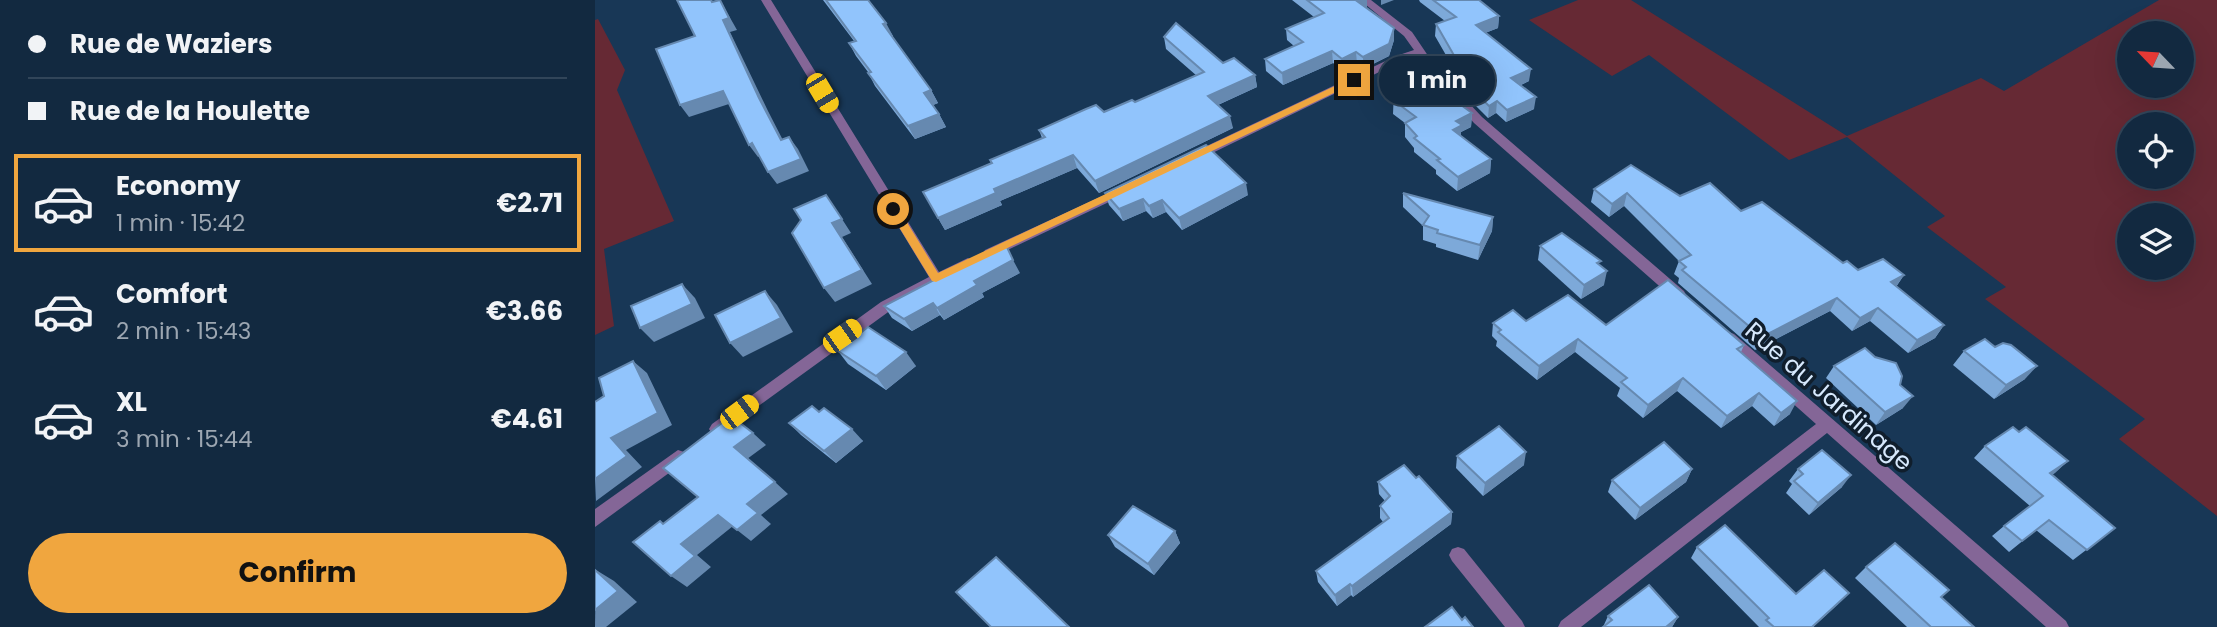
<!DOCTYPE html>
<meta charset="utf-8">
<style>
:root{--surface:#122940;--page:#1f354b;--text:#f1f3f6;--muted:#9ca6b1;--line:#314559;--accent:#f0a63f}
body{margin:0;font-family:Poppins,sans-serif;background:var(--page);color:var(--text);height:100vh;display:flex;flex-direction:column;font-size:26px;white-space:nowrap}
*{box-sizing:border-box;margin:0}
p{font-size:23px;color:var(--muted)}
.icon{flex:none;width:38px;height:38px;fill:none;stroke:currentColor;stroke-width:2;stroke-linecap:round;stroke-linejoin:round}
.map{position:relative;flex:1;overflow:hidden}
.details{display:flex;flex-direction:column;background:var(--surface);width:595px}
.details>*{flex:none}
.guide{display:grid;align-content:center;height:154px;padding:0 28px;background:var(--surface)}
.needle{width:46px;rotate:295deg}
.tools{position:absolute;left:1522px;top:21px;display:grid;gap:14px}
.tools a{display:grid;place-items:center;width:77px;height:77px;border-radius:50%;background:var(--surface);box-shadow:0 7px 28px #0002,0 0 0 2px var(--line);font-size:35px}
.end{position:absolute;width:32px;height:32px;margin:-16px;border:9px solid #f0a63f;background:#111;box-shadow:0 0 0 4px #111}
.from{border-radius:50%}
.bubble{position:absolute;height:49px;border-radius:24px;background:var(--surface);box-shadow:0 7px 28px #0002,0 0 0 2px var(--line);font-size:23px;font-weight:700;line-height:49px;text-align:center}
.car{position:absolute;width:21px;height:42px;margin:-21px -10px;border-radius:9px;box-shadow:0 0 5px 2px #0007;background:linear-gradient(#f5c518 24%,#345 0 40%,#f5c518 0 76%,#345 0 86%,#f5c518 0)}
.guide b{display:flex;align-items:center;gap:24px;height:66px;font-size:26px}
.guide b+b{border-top:2px solid var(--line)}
.guide i{width:18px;height:18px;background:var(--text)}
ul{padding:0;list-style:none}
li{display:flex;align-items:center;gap:21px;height:98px;margin:0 14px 10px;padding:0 14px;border:4px solid transparent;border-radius:0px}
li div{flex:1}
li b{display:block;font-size:26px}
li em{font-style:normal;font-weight:700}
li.on{border-color:var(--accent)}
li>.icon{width:63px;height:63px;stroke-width:1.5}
.primary-button{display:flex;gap:14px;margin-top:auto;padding:14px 28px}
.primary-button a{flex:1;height:80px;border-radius:42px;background:var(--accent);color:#111;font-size:28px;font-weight:700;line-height:80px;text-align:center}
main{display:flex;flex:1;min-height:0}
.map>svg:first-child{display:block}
</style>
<main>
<section class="details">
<div class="guide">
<b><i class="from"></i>Rue de Waziers</b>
<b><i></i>Rue de la Houlette</b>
</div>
<ul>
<li class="on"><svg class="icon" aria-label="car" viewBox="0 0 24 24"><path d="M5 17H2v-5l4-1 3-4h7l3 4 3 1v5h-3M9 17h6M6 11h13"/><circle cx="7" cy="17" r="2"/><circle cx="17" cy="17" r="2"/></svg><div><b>Economy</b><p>1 min · 15:42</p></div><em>€2.71</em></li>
<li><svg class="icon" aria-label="car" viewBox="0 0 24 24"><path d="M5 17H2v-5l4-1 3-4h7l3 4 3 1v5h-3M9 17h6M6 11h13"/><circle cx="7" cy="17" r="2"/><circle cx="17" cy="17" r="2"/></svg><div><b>Comfort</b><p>2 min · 15:43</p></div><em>€3.66</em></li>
<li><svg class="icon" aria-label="car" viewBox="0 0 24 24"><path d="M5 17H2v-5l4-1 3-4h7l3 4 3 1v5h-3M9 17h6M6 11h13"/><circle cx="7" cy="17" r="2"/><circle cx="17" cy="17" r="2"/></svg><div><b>XL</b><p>3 min · 15:44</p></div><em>€4.61</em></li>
</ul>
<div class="primary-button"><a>Confirm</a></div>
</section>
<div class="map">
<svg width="1622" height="627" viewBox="0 0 1622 627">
<rect width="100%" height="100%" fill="#183756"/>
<g fill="#662934" fill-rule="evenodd">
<path d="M983 0H1036L1252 136 1386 78 1409 91 1564 0H1622V516L1524 439 1550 419 1390 299 1411 287 1332 227 1350 216 1252 137 1194 160 1054 55 1017 76 934 20ZM1587 33V86H1535V33ZM1535 124H1587V177H1535ZM1535 215H1587V268H1535Z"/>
<path d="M3 19 30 70 22 90 79 221 9 249 19 326 0 335V20Z"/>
</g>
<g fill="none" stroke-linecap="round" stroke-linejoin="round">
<g fill="#846697" fill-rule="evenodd">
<path d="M166 0H176L344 272 373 258 380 263 378 266 296 310 122 436 117 434 114 429 117 424 286 302 334 277Z"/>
<path d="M765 0H776L817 32 842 69 887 117 1089 291 1091 295 1089 299H1079L879 123 834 73 822 56 809 60 605 159H597V153L801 56 819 50 809 36Z"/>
<path d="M529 186 535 190 533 193 400 256 395 258 388 253 390 250Z"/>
<path d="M1134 332 1139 334 1471 621 1474 627H1451L1232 433 986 627H963L966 621 1221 424 1129 342 1127 338 1129 334Z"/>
<path d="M83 450 89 452 91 457 89 462 0 527V509Z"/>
<path d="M863 547 869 549 927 621 930 627H910L857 561 854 555 857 549Z"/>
</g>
</g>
<g fill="#7da9d9">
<path d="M228 0H273L298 36H297L336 90 343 103 338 105 344 114 351 127 320 139 280 86 273 72 261 56 254 43 259 41Z"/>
<path d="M697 0H772V8L799 40 794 56 768 69 762 64 748 71 738 63 688 85 671 71 670 59 699 46 692 40 691 29 719 17Z"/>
<path d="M824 0H884L904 16 903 28 890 33 934 81 926 85 939 109 911 122 901 113 893 118 879 104 840 36 841 24 850 21 825 2Z"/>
<path d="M569 37 628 63 660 75 662 87 623 105 638 128 504 193 482 168 405 201 407 205 350 230 328 192 396 163 395 160 447 138 444 130 540 102 602 76 571 49Z"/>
<path d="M799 89 877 113 876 127 866 132V136L896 159 895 173 862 191 841 174V170L819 152V148L810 137V123L798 114Z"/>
<path d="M999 189 1085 196 1146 211 1263 270 1309 275 1301 287 1349 325 1340 338 1313 353 1275 321 1257 331 1235 311 1160 350 1083 283 1084 278 1079 274 1084 261 1029 206 1014 217 996 202Z"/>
<path d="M510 193 653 195 587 230 571 212 558 218 551 211 528 221 514 205Z"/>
<path d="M808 193 898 217 897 231 883 260 841 247V244L828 240V226L808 207Z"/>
<path d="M945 246 1005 265 1009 285 986 299 943 260Z"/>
<path d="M425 273 387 293 389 297 349 320 345 315 317 331 297 318 289 306Z"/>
<path d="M931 321 1011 325 1149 345 1146 352 1195 414 1179 426 1157 406 1126 428 1082 391 1048 418 1022 396 1025 388 980 352 942 380 901 346 902 341 897 336 898 323Z"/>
<path d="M243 351 321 366 291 390 253 364Z"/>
<path d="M1369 351 1430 379 1399 399 1358 365Z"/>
<path d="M1239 366 1305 385 1308 408 1281 425 1231 378Z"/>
<path d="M224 412 268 441 241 463 206 435 194 423Z"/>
<path d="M1424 432 1473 461 1457 475 1520 528 1478 560 1441 530 1414 552 1397 536 1409 526 1435 506 1379 458 1390 446Z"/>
<path d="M862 456 929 465 888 496 861 468Z"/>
<path d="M1097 469 1091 482 1040 520 1013 492 1017 480Z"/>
<path d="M1203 469 1247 487 1214 515 1191 493 1197 484 1194 481Z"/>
<path d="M821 478 857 512 856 524 758 597 756 595 742 606 723 582 721 571 788 522 785 518V506L790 501 784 494 783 482Z"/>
<path d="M580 531 585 543 559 575 520 547 513 535Z"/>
<path d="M1102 547 1201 594 1243 604 1218 627H1164L1096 558Z"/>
<path d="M1271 567 1346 597 1379 627H1312L1260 578Z"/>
<path d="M1013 616 1083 617 1077 627H1008Z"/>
</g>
<g fill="#6689b0">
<path d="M125 0 142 30 135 32 173 111 194 152 186 140 164 98 128 20Z"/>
<path d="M765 0H772V9L762 1Z"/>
<path d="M786 0H799L786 5Z"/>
<path d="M904 16 903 28 880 37 881 25Z"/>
<path d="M291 23 298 36 295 37 288 24Z"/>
<path d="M799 28V40L794 56 768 69V57Z"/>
<path d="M737 51 738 63 688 85 687 73Z"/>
<path d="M761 52 762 64 748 71 747 59Z"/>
<path d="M936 69 934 81 915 90 916 78Z"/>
<path d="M660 75 662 87 616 108 613 96Z"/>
<path d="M336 90 343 103 336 106 329 93Z"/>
<path d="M128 91 137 103 94 117 85 105Z"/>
<path d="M941 97 939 109 911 122 912 110Z"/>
<path d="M902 101 901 113 893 118 894 106Z"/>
<path d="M877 113 876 127 866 132V139L858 130 861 121Z"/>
<path d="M344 114 351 127 320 139 313 126Z"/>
<path d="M635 116 638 128 504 193 500 181Z"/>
<path d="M194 137 203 149 214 171 182 184 173 172Z"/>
<path d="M157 143 166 155 163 157 154 145Z"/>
<path d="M478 155 482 168 405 201 407 205 350 230 343 218 399 189Z"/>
<path d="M896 159 895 173 862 191 863 177Z"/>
<path d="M651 183 653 195 587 230 584 218Z"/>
<path d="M1032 193 1029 206 1014 217 1017 204Z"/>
<path d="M548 199 551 211 528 221 524 209Z"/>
<path d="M567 200 571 212 558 218 554 206Z"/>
<path d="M898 217 897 231 883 260 885 245Z"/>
<path d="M247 219 256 233 247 237 277 284 240 302 229 288 237 223Z"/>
<path d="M418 260 425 273 387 293 389 297 349 320 342 308 379 281Z"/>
<path d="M1012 271 1009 285 986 299 989 285Z"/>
<path d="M1309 275 1300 288 1296 282Z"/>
<path d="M87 284 100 298 110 318 59 342 45 328Z"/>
<path d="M170 291 182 305 198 332 148 357 135 343Z"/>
<path d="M1242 298 1235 311 1160 350 1167 337Z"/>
<path d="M338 303 345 315 317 331 309 319Z"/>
<path d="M1283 308 1275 321 1257 331 1265 318Z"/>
<path d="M1349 325 1340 338 1313 353 1322 340Z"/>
<path d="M983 339 980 352 942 380 944 366Z"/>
<path d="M311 352 321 366 291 390 281 376Z"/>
<path d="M38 361 52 373 77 425 31 450 47 467 1 501 0 479 16 438Z"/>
<path d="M1442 366 1430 379 1399 399 1411 385Z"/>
<path d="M1088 378 1082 391 1048 418 1053 405Z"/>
<path d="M1164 393 1157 406 1126 428 1132 416Z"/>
<path d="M1318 396 1308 408 1281 425 1290 412Z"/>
<path d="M1202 401 1195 414 1179 426 1186 413Z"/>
<path d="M257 429 268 441 241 463 229 451Z"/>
<path d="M158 433 171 445 152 459 139 447Z"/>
<path d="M931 452 929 465 888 496 890 483Z"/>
<path d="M1473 461 1460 473 1442 485 1455 473Z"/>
<path d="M1097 469 1091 482 1040 520 1045 508Z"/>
<path d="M1256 475 1247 487 1214 515 1223 503Z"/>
<path d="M180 482 193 494 166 515 176 524 156 541 142 530 152 504Z"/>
<path d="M857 512 856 524 758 597 757 586Z"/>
<path d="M123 515 138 526 102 555 116 567 92 587 76 576 86 544Z"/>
<path d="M580 531 585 543 559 575 553 564Z"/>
<path d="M1 570 19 581 42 602 11 627H0Z"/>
<path d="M755 584 756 595 742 606 740 595Z"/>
<path d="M1083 617 1077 627H1071Z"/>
</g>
<g fill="#91c4fc" stroke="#6689b0" stroke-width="2">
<path d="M82 0H116L117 2 125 0 134 18 128 20 164 98 186 140 194 137 206 159 173 172 157 143 154 145 128 91 85 105 61 49 100 36Z"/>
<path d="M231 0H273L291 23 288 24 336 90 329 93 344 114 313 126 273 73 276 72 254 43 261 41Z"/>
<path d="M712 0H765L762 1 799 28 794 44 768 57 761 52 747 59 737 51 687 73 670 59 708 42 691 29 729 13Z"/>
<path d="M838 0H884L904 16 881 25 936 69 916 78 941 97 912 110 902 101 894 106 880 92 841 24 861 17Z"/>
<path d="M581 23 628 63 639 58 660 75 613 96 635 116 500 181 478 155 399 189 401 193 343 218 328 192 397 163 395 160 450 137 444 130 491 109 501 105 509 112 537 100 540 102 609 72 569 37Z"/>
<path d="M826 76 877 113 861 121 867 125 858 130 896 159 863 177 842 160 845 159 819 138 822 136 810 123 821 117 798 100 807 96 799 89Z"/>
<path d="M611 145 651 183 584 218 567 200 554 206 548 199 524 209 510 193Z"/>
<path d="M1036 165 1085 196 1115 183 1146 211 1167 202 1248 263 1252 261 1263 270 1288 259 1309 275 1296 282 1349 325 1322 340 1283 308 1265 318 1242 298 1167 337 1087 270 1091 267 1084 261 1096 255 1032 193 1017 204 999 189Z"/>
<path d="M808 193 898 217 885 245 842 233 843 230 828 225 834 216Z"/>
<path d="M231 195 247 219 237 223 267 270 229 288 197 233 206 220 199 209Z"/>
<path d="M967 233 1006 261 1002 263 1012 271 989 285 945 246Z"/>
<path d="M410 243 418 260 379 281 382 285 342 308 338 303 309 319 289 306Z"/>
<path d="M1073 280 1149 345 1142 349 1202 401 1186 413 1164 393 1132 416 1088 378 1053 405 1026 382 1032 378 983 339 944 366 903 332 906 330 898 323 918 310 931 321 973 295 1011 325Z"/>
<path d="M87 284 97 304 45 328 36 306Z"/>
<path d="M170 291 186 318 135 343 120 315Z"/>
<path d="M273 327 311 352 281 376 243 351Z"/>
<path d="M1390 339 1400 347 1408 343 1416 345 1442 366 1411 385 1369 351Z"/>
<path d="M1270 348 1280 357 1301 363 1307 376 1305 385 1318 396 1290 412 1239 366Z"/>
<path d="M38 361 63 413 16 438 32 456 0 479V402L9 396 4 378Z"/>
<path d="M217 406 224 412 229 408 257 429 229 451 194 423Z"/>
<path d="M136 416 158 433 139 447 180 482 152 504 163 513 142 530 123 515 86 544 100 556 76 576 38 542 65 521 68 524 103 497 68 468Z"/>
<path d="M904 426 931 452 890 483 862 456Z"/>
<path d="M1418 427 1424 432 1431 427 1473 461 1455 473 1520 528 1492 550 1454 520 1427 541 1409 526 1448 496 1390 446Z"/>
<path d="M1069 442 1097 469 1045 508 1017 480Z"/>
<path d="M1227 450 1256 475 1223 503 1199 481 1208 474 1203 469Z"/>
<path d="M809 465 821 478 824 476 857 512 757 586 755 584 740 595 721 571 794 518 785 506 795 496 783 482Z"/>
<path d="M538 506 580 531 553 564 513 535Z"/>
<path d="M1130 525 1201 594 1229 570 1254 593 1217 627H1179L1171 620 1174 618 1102 547Z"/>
<path d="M1300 543 1354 590 1346 597 1379 627H1336L1271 567Z"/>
<path d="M401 557 474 627H396L361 592Z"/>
<path d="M0 570 23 591 0 610Z"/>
<path d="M1054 585 1083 617 1071 627H1008L1017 620 1013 616Z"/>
<path d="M857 607 867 620 870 617 878 627H830Z"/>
</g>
<path fill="#f0a63f" d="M759 77 764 80 762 82 341 282 337 281 293 209 302 206 343 273Z"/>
<g text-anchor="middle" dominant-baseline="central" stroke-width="7" stroke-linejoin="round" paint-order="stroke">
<g font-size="24" fill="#d7e9fd" stroke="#101e2c">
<text transform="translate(1234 396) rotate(41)">Rue du Jardinage</text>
</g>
</g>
</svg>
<div class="tools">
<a><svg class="needle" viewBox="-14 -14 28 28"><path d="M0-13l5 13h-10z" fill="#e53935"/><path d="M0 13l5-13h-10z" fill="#9ca6b1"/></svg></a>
<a><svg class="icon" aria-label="locate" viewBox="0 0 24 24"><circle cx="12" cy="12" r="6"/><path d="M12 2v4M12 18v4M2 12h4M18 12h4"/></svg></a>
<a><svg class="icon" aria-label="layers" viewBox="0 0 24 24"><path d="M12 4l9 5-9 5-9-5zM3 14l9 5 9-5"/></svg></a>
</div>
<i class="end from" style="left:298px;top:209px"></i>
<i class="end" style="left:759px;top:80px"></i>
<div class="bubble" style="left:784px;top:56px;width:116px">1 min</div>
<i class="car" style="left:227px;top:93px;rotate:149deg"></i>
<i class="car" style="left:247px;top:336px;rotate:55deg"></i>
<i class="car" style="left:144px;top:412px;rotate:53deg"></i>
</div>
</main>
